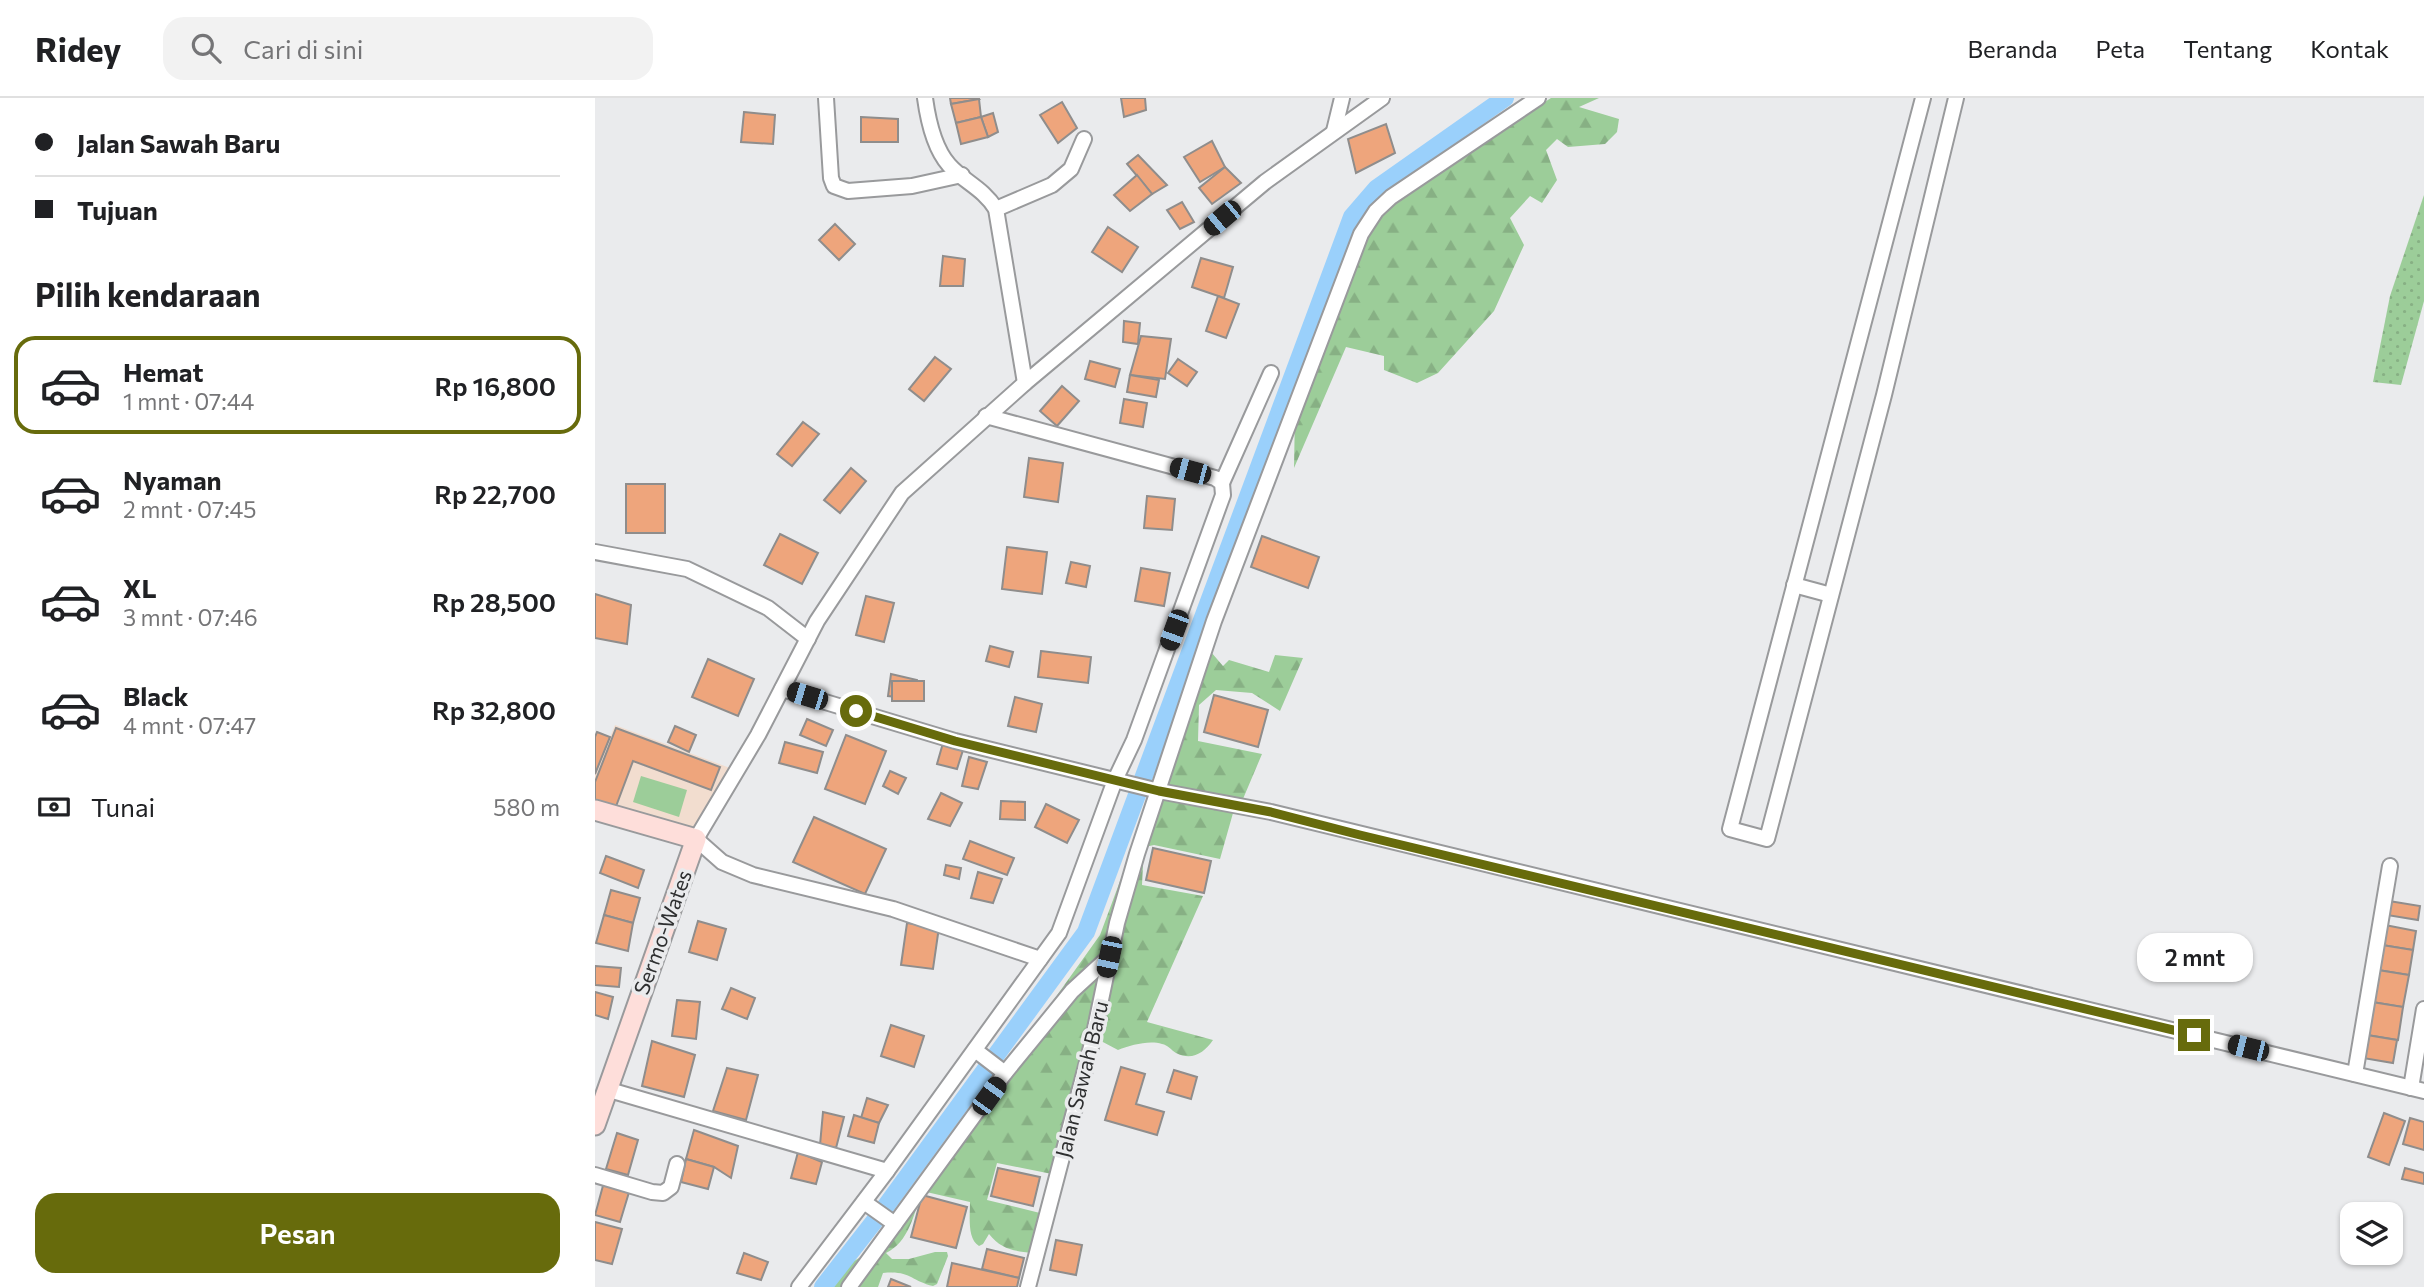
<!DOCTYPE html>
<html lang="id">
<meta charset="utf-8">
<style>
:root{--surface:#fff;--page:#f2f2f2;--text:#202124;--muted:#757577;--line:#e0e0e0;--accent:#676b0c}
body{margin:0;font-family:Commissioner,sans-serif;background:var(--page);color:var(--text);height:100vh;display:flex;flex-direction:column;font-size:26px;white-space:nowrap}
*{box-sizing:border-box;margin:0}
p{font-size:23px;color:var(--muted)}
.icon{flex:none;width:38px;height:38px;fill:none;stroke:currentColor;stroke-width:2;stroke-linecap:round;stroke-linejoin:round}
.map{position:relative;flex:1;overflow:hidden}
.panel{display:flex;flex-direction:column;background:var(--surface);width:595px}
.panel>*{flex:none}
.banner{display:grid;align-content:center;height:154px;padding:0 35px;background:var(--surface)}
.buttons{position:absolute;left:1745px;top:1104px;display:grid;gap:14px}
.buttons a{display:grid;place-items:center;width:63px;height:63px;border-radius:14px;background:var(--surface);box-shadow:0 2px 5px #0004;font-size:35px}
.end{position:absolute;width:32px;height:32px;margin:-16px;border:9px solid #676b0c;background:#fff;box-shadow:0 0 0 4px #fff}
.from{border-radius:50%}
.bubble{position:absolute;height:49px;border-radius:21px;background:var(--surface);box-shadow:0 2px 5px #0004;font-size:23px;font-weight:600;line-height:49px;text-align:center}
.car{position:absolute;width:21px;height:42px;margin:-21px -10px;border-radius:9px;box-shadow:0 0 5px 2px #0007;background:linear-gradient(#222 24%,#8ab4d8 0 40%,#222 0 76%,#8ab4d8 0 86%,#222 0)}
.banner b{display:flex;align-items:center;gap:24px;height:66px;font-size:26px}
.banner b+b{border-top:2px solid var(--line)}
.banner i{width:18px;height:18px;background:var(--text)}
ul{padding:0;list-style:none}
li{display:flex;align-items:center;gap:21px;height:98px;margin:0 14px 10px;padding:0 21px;border:4px solid transparent;border-radius:21px}
li div{flex:1}
li b{display:block;font-size:26px}
li em{font-style:normal;font-weight:600}
li.selected{border-color:var(--accent)}
li>.icon{width:63px;height:63px;stroke-width:1.5}
h2{padding:0 35px;font-size:32px;line-height:84px}
.pay{display:flex;align-items:center;gap:18px;height:77px;padding:0 35px;font-size:26px}
.pay p{margin-inline-start:auto}
.action{display:flex;gap:14px;margin-top:auto;padding:14px 35px}
.action a{flex:1;height:80px;border-radius:21px;background:var(--accent);color:#fff;font-size:28px;font-weight:600;line-height:80px;text-align:center}
header{display:flex;align-items:center;gap:42px;box-sizing:border-box;height:98px;padding:0 35px;background:var(--surface);border-bottom:2px solid var(--line)}
header strong{font-size:33px}
nav{display:flex;gap:38px;margin-inline-start:auto;font-size:24px}
.search{width:490px;height:63px;background:var(--page);display:flex;align-items:center;gap:18px;box-sizing:border-box;padding:0 24px;border-radius:21px;color:var(--muted);font-size:26px}
main{display:flex;flex:1;min-height:0}
.map>svg:first-child{display:block}
</style>
<header>
<strong>Ridey</strong>
<div class="search"><svg class="icon" aria-label="search" viewBox="0 0 24 24"><circle cx="10" cy="10" r="6"/><path d="M15 15l6 6"/></svg>Cari di sini</div>
<nav><a>Beranda</a><a>Peta</a><a>Tentang</a><a>Kontak</a></nav>
</header>
<main>
<section class="panel">
<div class="banner">
<b><i class="from"></i>Jalan Sawah Baru</b>
<b><i></i>Tujuan</b>
</div>
<h2>Pilih kendaraan</h2>
<ul>
<li class="selected"><svg class="icon" aria-label="car" viewBox="0 0 24 24"><path d="M5 17H2v-5l4-1 3-4h7l3 4 3 1v5h-3M9 17h6M6 11h13"/><circle cx="7" cy="17" r="2"/><circle cx="17" cy="17" r="2"/></svg><div><b>Hemat</b><p>1 mnt · 07:44</p></div><em>Rp 16,800</em></li>
<li><svg class="icon" aria-label="car" viewBox="0 0 24 24"><path d="M5 17H2v-5l4-1 3-4h7l3 4 3 1v5h-3M9 17h6M6 11h13"/><circle cx="7" cy="17" r="2"/><circle cx="17" cy="17" r="2"/></svg><div><b>Nyaman</b><p>2 mnt · 07:45</p></div><em>Rp 22,700</em></li>
<li><svg class="icon" aria-label="car" viewBox="0 0 24 24"><path d="M5 17H2v-5l4-1 3-4h7l3 4 3 1v5h-3M9 17h6M6 11h13"/><circle cx="7" cy="17" r="2"/><circle cx="17" cy="17" r="2"/></svg><div><b>XL</b><p>3 mnt · 07:46</p></div><em>Rp 28,500</em></li>
<li><svg class="icon" aria-label="car" viewBox="0 0 24 24"><path d="M5 17H2v-5l4-1 3-4h7l3 4 3 1v5h-3M9 17h6M6 11h13"/><circle cx="7" cy="17" r="2"/><circle cx="17" cy="17" r="2"/></svg><div><b>Black</b><p>4 mnt · 07:47</p></div><em>Rp 32,800</em></li>
</ul>
<div class="pay"><svg class="icon" aria-label="cash" viewBox="0 0 24 24"><path d="M3 7h18v10H3z"/><circle cx="12" cy="12" r="2"/></svg>Tunai<p>580 m</p></div>
<div class="action"><a>Pesan</a></div>
</section>
<div class="map">
<svg width="1829" height="1189" viewBox="0 0 1829 1189">
<defs>
<pattern id="grass-dots" width="8" height="8" patternUnits="userSpaceOnUse" patternTransform="scale(1.75)"><rect width="8" height="8" fill="#9ccd99"/><path d="M2 2h.1M6 6h.1" fill="none" stroke="#87b084" stroke-width="1.8" stroke-linecap="round"/></pattern>
<pattern id="forest-firs" width="22" height="20" patternUnits="userSpaceOnUse" patternTransform="scale(1.75)"><rect width="22" height="20" fill="#9ccd99"/><path d="M5 1l3.5 6h-7zM16 11l3.5 6h-7z" fill="#87b084"/></pattern>
</defs>
<rect width="100%" height="100%" fill="#eaebed"/>
<path fill="#f2ddcf" d="M20 627 135 670 102 733 0 707V676Z"/>
<path fill="url(#grass-dots)" d="M1829 97V203L1806 287 1778 284 1795 198Z"/>
<g fill="url(#forest-firs)">
<path d="M956 0H1004L984 9 1024 21 1022 34 1010 46 973 49 962 41 951 52 962 82 947 105 935 98 915 120 929 147 899 213 843 275 822 285 789 272V258L751 249 699 370 700 314 772 127 796 103Z"/>
<path d="M616 554 628 568 634 562 674 574 680 557 708 560 685 613 657 595 621 592 604 607 603 643 667 656 645 708H640L625 761 559 747 550 749Z"/>
<path d="M531 767 493 939 457 1076 402 1065 392 1102 445 1115 437 1155C418 1153 406 1151 394 1136L388 1146 384 1148C372 1141 375 1118 375 1104L327 1093C319 1116 314 1144 291 1155L297 1161H314L340 1154H352L353 1158 342 1186 338 1188C316 1183 315 1172 288 1175L283 1189H235C250 1170 250 1167 272 1156L393 994 505 837Z"/>
<path d="M548 767 547 787 608 798 552 924 618 942C609 955 597 963 581 955 576 952 573 947 567 946 554 942 536 947 523 952L506 943 503 939 526 826 542 769Z"/>
</g>
<path fill="#9ccd99" d="M46 678 92 692 84 719 38 704Z"/>
<g fill="none" stroke-linecap="round" stroke-linejoin="round">
<path stroke="#9ad0fb" stroke-width="18" d="M228 1189 285 1116 491 834 757 119 782 90 910 0"/>
</g>
<g fill="#eea57c" stroke="#8f8d8c" stroke-width="2">
<path d="M355 0H383L384 1 356 6Z"/>
<path d="M526 0H550L551 12 529 19Z"/>
<path d="M384 1 386 19 361 25 356 6Z"/>
<path d="M467 4 482 30 463 45 445 17Z"/>
<path d="M149 14 180 17 178 46 146 44Z"/>
<path d="M398 15 403 34 393 39 386 19Z"/>
<path d="M266 19 303 21V44H266Z"/>
<path d="M386 19 393 39 366 46 361 25Z"/>
<path d="M791 26 800 55 761 75 753 41Z"/>
<path d="M617 43 630 69 605 84 589 59Z"/>
<path d="M543 57 572 87 557 96 532 66Z"/>
<path d="M630 69 646 85 617 106 604 90Z"/>
<path d="M542 77 557 96 535 113 519 97Z"/>
<path d="M587 104 599 124 585 131 572 112Z"/>
<path d="M240 126 260 146 244 162 224 142Z"/>
<path d="M513 129 543 149 527 174 497 154Z"/>
<path d="M348 158 370 161 368 188H345Z"/>
<path d="M606 160 638 169 629 200 597 189Z"/>
<path d="M623 198 644 206 631 240 611 233Z"/>
<path d="M529 223 545 225 543 246 528 244Z"/>
<path d="M546 238 576 241 570 281 535 277Z"/>
<path d="M340 259 356 271 329 303 314 291Z"/>
<path d="M583 261 602 274 592 288 573 275Z"/>
<path d="M495 263 525 271 520 289 490 281Z"/>
<path d="M535 277 564 282 561 299 532 294Z"/>
<path d="M467 288 484 303 462 328 445 313Z"/>
<path d="M529 301 552 305 548 329 525 325Z"/>
<path d="M208 324 224 336 197 368 182 356Z"/>
<path d="M434 360 468 365 463 404 429 399Z"/>
<path d="M256 370 271 383 245 415 229 402Z"/>
<rect x="31" y="386" width="39" height="49"/>
<path d="M552 398 580 401 577 432 549 430Z"/>
<path d="M185 436 223 455 207 486 169 467Z"/>
<path d="M667 438 724 459 713 490 656 469Z"/>
<path d="M412 449 452 454 447 496 407 491Z"/>
<path d="M476 464 495 468 491 489 471 485Z"/>
<path d="M546 470 575 475 569 508 540 503Z"/>
<path d="M0 496 36 507 32 546 0 540Z"/>
<path d="M271 498 299 505 289 544 261 537Z"/>
<path d="M395 548 418 554 414 569 391 563Z"/>
<path d="M446 553 496 559 493 585 443 579Z"/>
<path d="M113 561 159 581 143 618 97 599Z"/>
<path d="M296 576 322 582V601L293 598Z"/>
<rect x="297" y="583" width="32" height="20"/>
<path d="M619 597 673 612 663 649 609 634Z"/>
<path d="M420 599 447 606 441 634 413 628Z"/>
<path d="M212 621 238 632 231 648 205 637Z"/>
<path d="M80 628 101 637 94 654 73 644Z"/>
<path d="M21 630 125 669 116 692 38 663 20 711 0 704V684Z"/>
<path d="M2 634 15 639 0 676V639Z"/>
<path d="M251 637 291 653 270 706 230 691Z"/>
<path d="M190 644 228 654 222 675 184 665Z"/>
<path d="M348 645 368 652 362 671 342 666Z"/>
<path d="M374 659 392 664 383 691 367 688Z"/>
<path d="M295 673 311 680 303 696 288 688Z"/>
<path d="M346 695 367 705 355 728 333 721Z"/>
<path d="M406 703 430 704V722L405 721Z"/>
<path d="M451 706 484 722 472 745 440 729Z"/>
<path d="M219 719 291 751 270 796 198 764Z"/>
<path d="M375 743 419 760 412 777 368 761Z"/>
<path d="M558 750 616 763 609 795 551 782Z"/>
<path d="M11 758 49 772 43 790 5 775Z"/>
<path d="M351 767 366 770 364 781 349 777Z"/>
<path d="M383 774 407 781 398 805 376 800Z"/>
<path d="M16 792 45 800 38 825 9 817Z"/>
<path d="M1794 803 1825 808 1823 822 1792 817Z"/>
<path d="M9 817 38 825 33 853 1 845Z"/>
<path d="M103 823 131 831 122 862 94 854Z"/>
<path d="M312 825 344 829 338 871 306 867Z"/>
<path d="M1790 827 1821 833 1818 852 1787 847Z"/>
<path d="M1787 847 1818 852 1814 877 1783 872Z"/>
<path d="M0 868 26 870 24 889 0 887Z"/>
<path d="M1783 872 1814 877 1808 909 1777 904Z"/>
<path d="M136 890 160 900 152 921 127 911Z"/>
<path d="M0 894 18 899 13 921 0 917Z"/>
<path d="M82 902 105 904 101 941 77 938Z"/>
<path d="M1777 904 1808 909 1803 942 1772 937Z"/>
<path d="M296 927 329 938 319 969 286 958Z"/>
<path d="M1772 937 1802 942 1798 965 1768 960Z"/>
<path d="M57 943 100 957 89 999 47 988Z"/>
<path d="M526 969 550 976 541 1006 569 1014 562 1037 510 1022Z"/>
<path d="M132 970 163 977 151 1022 118 1013Z"/>
<path d="M579 972 602 979 596 1001 572 994Z"/>
<path d="M272 1000 293 1007 284 1025 266 1020Z"/>
<path d="M228 1014 249 1019 241 1050 225 1047Z"/>
<path d="M1789 1015 1810 1023 1794 1067 1773 1059Z"/>
<path d="M259 1017 284 1025 279 1045 253 1038Z"/>
<path d="M1815 1020 1829 1024V1052L1808 1046Z"/>
<path d="M99 1032 143 1048 136 1080 119 1069 91 1061Z"/>
<path d="M22 1035 43 1042 33 1077 11 1071Z"/>
<path d="M203 1054 227 1064 221 1086 196 1080Z"/>
<path d="M91 1061 119 1069 113 1091 86 1084Z"/>
<path d="M403 1070 445 1079 438 1108 396 1098Z"/>
<path d="M1810 1070 1829 1075V1086L1807 1081Z"/>
<path d="M9 1084 35 1091 25 1124 0 1117Z"/>
<path d="M327 1097 372 1109 361 1150 316 1139Z"/>
<path d="M0 1124 27 1131 17 1166 0 1162Z"/>
<path d="M461 1142 487 1147 481 1177 455 1172Z"/>
<path d="M392 1151 429 1160 424 1180 387 1171Z"/>
<path d="M149 1155 173 1164 166 1182 142 1175Z"/>
<path d="M357 1165 424 1180 422 1189H352Z"/>
<path d="M296 1181 316 1189H293Z"/>
</g>
<g fill="none" stroke-linecap="round" stroke-linejoin="round">
<defs>
<g id="street">
<path d="M231 0 236 80 239 88 253 93 317 88 367 77"/>
<path d="M330 0C333 22 339 50 354 67 369 84 388 90 401 111L430 285"/>
<path d="M1328 0 1135 731 1172 741 1289 297 1361 0"/>
<path d="M739 33 747 0"/>
<path d="M401 111 457 87 476 71 489 41"/>
<path d="M627 385 676 275"/>
<path d="M0 454 92 471 173 510 213 541"/>
<path d="M1199 487 1236 497"/>
<path d="M187 591 360 643 564 693 676 714 1829 993"/>
<path d="M445 861 298 811 158 777 127 764 101 741 163 637 222 523 307 395 430 285 670 84 787 0"/>
<path d="M380 952 410 975"/>
<path d="M1760 976 1795 768"/>
<path d="M1816 990 1829 911"/>
<path d="M11 991 292 1073"/>
<path d="M0 1077 57 1094 68 1095 76 1089 82 1066"/>
<path d="M269 1104 300 1126"/>
<path d="M204 1189 292 1073 464 835 520 682 539 642 628 397 627 385 620 380 391 318"/>
<path d="M254 1189 410 975 477 893 514 859"/>
<path d="M433 1189 497 945 522 825 542 756 619 523 766 136 781 113 796 99 943 0"/>
</g>
<path id="secondary" d="M0 712 101 741 0 1027"/>
</defs>
<use href="#street" stroke="#999a9c" stroke-width="18"/>
<use href="#secondary" stroke="#999a9c" stroke-width="23"/>
<use href="#street" stroke="#fff" stroke-width="14"/>
<use href="#secondary" stroke="#fededa" stroke-width="19"/>
</g>
<g fill="none" stroke-linecap="round" stroke-linejoin="round">
<path stroke="#676b0c" stroke-width="9" d="M261 613 360 643 564 693 676 714 765 737 1599 937"/>
</g>
<g text-anchor="middle" dominant-baseline="central" stroke-width="7" stroke-linejoin="round" paint-order="stroke">
<g font-size="21" fill="#2e2f30" stroke="#eaebed">
<text transform="translate(67 834) rotate(-70)">Sermo-Wates</text>
<text transform="translate(486 981) rotate(-76)">Jalan Sawah Baru</text>
</g>
</g>
</svg>
<div class="buttons">
<a><svg class="icon" aria-label="layers" viewBox="0 0 24 24"><path d="M12 4l9 5-9 5-9-5zM3 14l9 5 9-5"/></svg></a>
</div>
<i class="end from" style="left:261px;top:613px"></i>
<i class="end" style="left:1599px;top:937px"></i>
<div class="bubble" style="left:1542px;top:835px;width:116px">2 mnt</div>
<i class="car" style="left:627px;top:120px;rotate:230deg"></i>
<i class="car" style="left:595px;top:373px;rotate:285deg"></i>
<i class="car" style="left:579px;top:532px;rotate:200deg"></i>
<i class="car" style="left:212px;top:598px;rotate:287deg"></i>
<i class="car" style="left:514px;top:859px;rotate:192deg"></i>
<i class="car" style="left:1653px;top:950px;rotate:284deg"></i>
<i class="car" style="left:394px;top:998px;rotate:36deg"></i>
</div>
</main>
